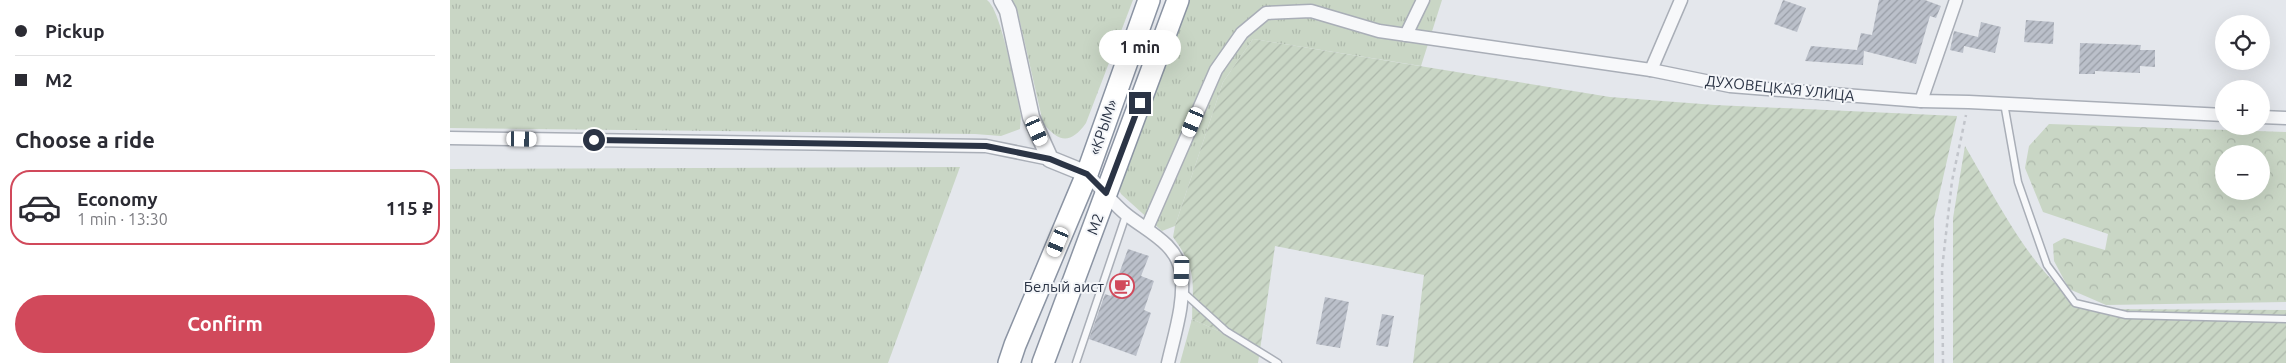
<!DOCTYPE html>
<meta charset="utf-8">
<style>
:root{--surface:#fff;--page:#f2f2f3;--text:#2b2b33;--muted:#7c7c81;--line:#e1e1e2;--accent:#d1495b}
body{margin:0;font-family:Ubuntu,sans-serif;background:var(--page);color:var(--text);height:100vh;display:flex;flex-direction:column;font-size:19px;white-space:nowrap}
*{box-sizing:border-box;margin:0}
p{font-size:16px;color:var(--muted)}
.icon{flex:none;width:28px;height:28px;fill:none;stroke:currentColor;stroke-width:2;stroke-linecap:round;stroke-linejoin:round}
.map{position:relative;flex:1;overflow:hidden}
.sheet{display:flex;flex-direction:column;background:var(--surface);width:450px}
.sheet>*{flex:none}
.banner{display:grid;align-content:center;height:110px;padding:0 15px;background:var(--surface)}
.tools{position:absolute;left:1765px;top:15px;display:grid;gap:10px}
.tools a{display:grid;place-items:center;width:55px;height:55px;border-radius:50%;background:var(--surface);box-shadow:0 5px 20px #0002;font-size:25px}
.end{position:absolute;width:22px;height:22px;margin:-11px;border:6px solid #2b3445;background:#fff;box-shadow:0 0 0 2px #fff}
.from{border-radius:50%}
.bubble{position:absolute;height:35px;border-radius:18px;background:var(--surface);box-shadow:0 5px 20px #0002;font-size:16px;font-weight:600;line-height:35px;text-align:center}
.car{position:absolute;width:15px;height:30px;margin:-15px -8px;border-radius:6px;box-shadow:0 0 4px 1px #0007;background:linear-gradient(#fff 24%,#345 0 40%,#fff 0 76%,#345 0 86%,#fff 0)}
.banner b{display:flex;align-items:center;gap:18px;height:48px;font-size:19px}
.banner b+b{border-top:1px solid var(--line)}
.banner i{width:12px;height:12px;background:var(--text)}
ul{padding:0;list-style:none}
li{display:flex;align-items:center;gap:15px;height:75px;margin:0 10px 8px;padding:0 5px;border:2px solid transparent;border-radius:20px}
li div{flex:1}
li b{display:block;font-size:19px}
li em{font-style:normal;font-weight:600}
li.selected{border-color:var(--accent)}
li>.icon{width:45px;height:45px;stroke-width:1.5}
h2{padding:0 15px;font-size:22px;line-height:60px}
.primary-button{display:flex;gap:10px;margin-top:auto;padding:10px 15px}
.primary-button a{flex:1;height:58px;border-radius:30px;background:var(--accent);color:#fff;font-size:20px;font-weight:600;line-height:58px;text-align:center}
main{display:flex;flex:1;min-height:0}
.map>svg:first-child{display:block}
</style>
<main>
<section class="sheet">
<div class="banner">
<b><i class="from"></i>Pickup</b>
<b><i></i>М2</b>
</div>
<h2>Choose a ride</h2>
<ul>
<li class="selected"><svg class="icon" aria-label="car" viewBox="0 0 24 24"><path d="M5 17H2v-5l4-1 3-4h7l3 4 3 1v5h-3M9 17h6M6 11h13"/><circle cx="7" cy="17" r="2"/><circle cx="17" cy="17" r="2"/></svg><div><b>Economy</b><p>1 min · 13:30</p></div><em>115 ₽</em></li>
</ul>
<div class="primary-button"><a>Confirm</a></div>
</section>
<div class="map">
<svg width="1836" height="363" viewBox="0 0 1836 363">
<defs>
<pattern id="grass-tufts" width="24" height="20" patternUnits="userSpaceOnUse" patternTransform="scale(1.25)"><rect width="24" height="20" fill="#c9d6c5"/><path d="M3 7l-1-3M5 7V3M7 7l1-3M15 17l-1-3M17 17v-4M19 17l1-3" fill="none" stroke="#adb8ab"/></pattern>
<pattern id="forest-crowns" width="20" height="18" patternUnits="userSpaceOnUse" patternTransform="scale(1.25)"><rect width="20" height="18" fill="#c9d6c5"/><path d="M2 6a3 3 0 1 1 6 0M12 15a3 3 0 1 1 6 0" fill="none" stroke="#adb8ab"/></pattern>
<pattern id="garden-furrows" width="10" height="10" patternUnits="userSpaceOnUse" patternTransform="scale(1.25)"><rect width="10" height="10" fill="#c9d6c5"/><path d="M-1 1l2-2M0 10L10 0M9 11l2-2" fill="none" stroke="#adb8ab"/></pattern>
<pattern id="building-hatch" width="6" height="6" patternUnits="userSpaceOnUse" patternTransform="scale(1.25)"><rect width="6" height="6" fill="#bbc0ca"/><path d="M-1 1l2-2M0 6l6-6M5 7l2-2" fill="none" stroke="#989da6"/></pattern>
</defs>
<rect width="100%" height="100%" fill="#e4e7ec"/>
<g fill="url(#grass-tufts)">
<path d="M0 0H537C552 11 566 94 571 116L570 129 551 136 525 134 0 128Z"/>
<path d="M560 0H683L636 123C621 144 609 143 593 123L568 13Z"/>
<path d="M725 0H992L971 66 803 39 773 82 725 226 712 231 671 194 659 169Z"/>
<path d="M510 167 438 363H0V169Z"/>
<path d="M742 319 810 350 808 363H730Z"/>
</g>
<path fill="url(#forest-crowns)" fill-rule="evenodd" d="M1599 124 1836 132V302L1656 305 1619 289 1604 261 1603 244 1614 238 1655 250 1658 234 1593 212 1575 168 1579 146ZM1774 154H1811V191H1774Z"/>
<g fill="url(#garden-furrows)">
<path d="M803 39 1160 97 1265 105 1507 116 1484 218V363H963L974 275 825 246 810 350 742 319C743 281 747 270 723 237L725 226 773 82Z"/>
<path d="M1515 146C1541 190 1581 271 1624 299 1632 304 1644 306 1653 309L1836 310V363H1503V218Z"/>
</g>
<g fill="url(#building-hatch)">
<path d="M1333 0 1356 8 1347 32 1324 24Z"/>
<path d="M1429 0H1475L1491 6 1486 18 1480 16 1466 64 1414 51 1413 65 1355 61 1361 46 1407 50 1411 33 1422 35Z"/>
<path d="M1576 20 1604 22 1603 44 1574 42Z"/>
<path d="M1531 22 1551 27 1545 53 1514 46 1513 53 1500 50 1504 31 1528 37Z"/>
<path d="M1630 43 1691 45 1690 50H1705V67L1690 66V73L1645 71V74H1629Z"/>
<path d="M678 249 699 256 691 276 704 281 694 310 701 313 686 356 639 339 655 294 661 296Z"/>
<path d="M875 297 899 302 890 348 866 344Z"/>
<path d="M932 314 944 316 938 347 926 345Z"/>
</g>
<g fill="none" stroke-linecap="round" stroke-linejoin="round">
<defs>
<g id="service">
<path d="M1554 103 1568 182 1597 265 1625 303 1676 315 1836 319"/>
<path d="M733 292 776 331 828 363"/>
<path d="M626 363 676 215"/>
</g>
<g id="minor">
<path d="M956 35 973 0"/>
<path d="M1201 70 1231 0"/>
<path d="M1471 101 1506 0"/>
<path d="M1811 117 1836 118"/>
<path d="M0 138 536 146 600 159"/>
<path d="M637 174C649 186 664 205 677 215 697 231 727 244 731 272 736 300 724 336 718 363"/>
<path d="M697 228 766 70 792 33 816 13 861 11 929 31 1201 70 1280 86 1471 101 1519 102 1774 115"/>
</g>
<path id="tertiary" d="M552 0 558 11 581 117 600 159 637 174"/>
<g id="trunk">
<path d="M559 363 565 345 637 174 699 0"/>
<path d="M593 363 728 0"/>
</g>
</defs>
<use href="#service" stroke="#a9aeb7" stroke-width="9"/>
<use href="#minor" stroke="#a9aeb7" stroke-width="15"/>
<use href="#tertiary" stroke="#a9aeb7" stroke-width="19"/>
<use href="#trunk" stroke="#8b94a3" stroke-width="24"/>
<path stroke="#c2c5cb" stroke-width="2.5" stroke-dasharray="4 4" stroke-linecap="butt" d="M1493 363 1492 269 1502 181 1516 115"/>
<use href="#service" stroke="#f7f8fa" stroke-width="6"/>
<use href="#minor" stroke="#f7f8fa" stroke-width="12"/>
<use href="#tertiary" stroke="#f7f8fa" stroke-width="16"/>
<use href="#trunk" stroke="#fff" stroke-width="21"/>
</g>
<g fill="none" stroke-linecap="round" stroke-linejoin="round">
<path stroke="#2b3445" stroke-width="6" d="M144 140 536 146 600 159 612 164 637 174 656 193 690 103"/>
</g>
<defs>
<symbol id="cafe-ring" viewBox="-11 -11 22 22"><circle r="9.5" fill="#f4f6f9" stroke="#d1495b" stroke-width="1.5"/><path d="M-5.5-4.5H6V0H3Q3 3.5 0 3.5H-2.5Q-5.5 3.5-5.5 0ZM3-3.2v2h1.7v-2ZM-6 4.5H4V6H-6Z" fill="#d1495b"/></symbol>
</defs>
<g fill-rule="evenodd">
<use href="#cafe-ring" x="658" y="272" width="28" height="28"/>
</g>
<g text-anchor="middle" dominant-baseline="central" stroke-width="4" stroke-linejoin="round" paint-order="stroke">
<g font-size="15" fill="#2b3445" stroke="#f4f6f9">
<text transform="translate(1330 88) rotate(6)">ДУХОВЕЦКАЯ УЛИЦА</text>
<text transform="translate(653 127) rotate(-71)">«КРЫМ»</text>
<text transform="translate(645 224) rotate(-70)">М2</text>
</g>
<g font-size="15" fill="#2b3445" stroke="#f4f6f9" text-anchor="end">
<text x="654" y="286">Белый аист</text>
</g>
</g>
</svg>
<div class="tools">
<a><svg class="icon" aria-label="locate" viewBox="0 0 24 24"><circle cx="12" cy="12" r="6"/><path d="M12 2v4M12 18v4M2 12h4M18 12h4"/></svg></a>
<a>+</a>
<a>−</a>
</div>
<i class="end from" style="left:144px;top:140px"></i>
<i class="end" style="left:690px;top:103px"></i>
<div class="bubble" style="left:649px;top:30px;width:82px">1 min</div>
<i class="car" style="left:743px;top:122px;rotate:203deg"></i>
<i class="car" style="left:587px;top:131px;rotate:156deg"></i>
<i class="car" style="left:72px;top:139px;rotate:91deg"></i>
<i class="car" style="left:608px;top:242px;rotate:203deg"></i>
<i class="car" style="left:732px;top:271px;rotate:182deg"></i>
</div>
</main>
